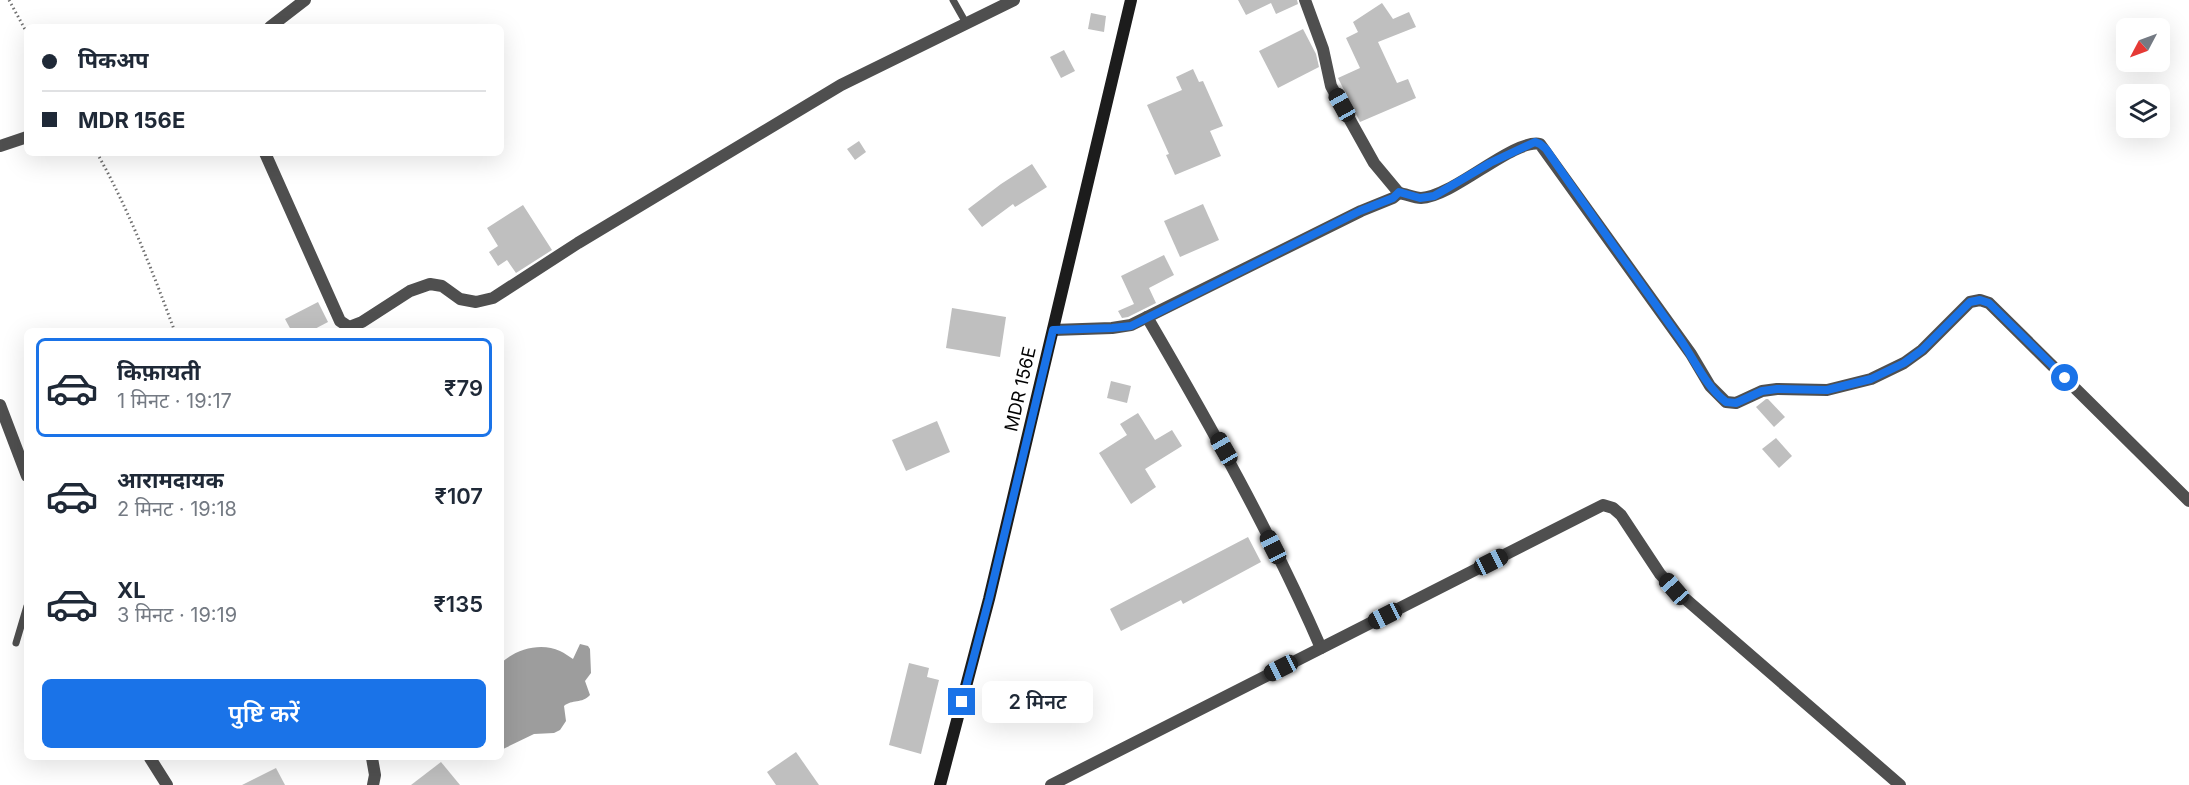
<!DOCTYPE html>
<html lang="hi">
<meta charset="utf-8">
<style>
:root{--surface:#fff;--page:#f6f6f7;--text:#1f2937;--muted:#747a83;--line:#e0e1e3;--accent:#1a73e8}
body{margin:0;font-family:Inter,"Noto Sans Devanagari",sans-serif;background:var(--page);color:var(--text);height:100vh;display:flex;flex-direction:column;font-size:22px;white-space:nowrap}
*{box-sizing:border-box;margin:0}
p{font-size:20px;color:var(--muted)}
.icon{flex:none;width:33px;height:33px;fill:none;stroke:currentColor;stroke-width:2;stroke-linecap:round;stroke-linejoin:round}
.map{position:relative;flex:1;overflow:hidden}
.sheet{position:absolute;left:24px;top:328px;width:480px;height:432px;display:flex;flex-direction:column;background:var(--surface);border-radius:9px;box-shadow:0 6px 24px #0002}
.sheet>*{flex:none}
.hud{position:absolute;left:24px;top:24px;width:480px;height:132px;border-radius:9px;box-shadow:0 6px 24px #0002;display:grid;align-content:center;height:132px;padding:0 18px;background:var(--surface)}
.needle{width:39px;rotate:229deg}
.controls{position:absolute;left:2116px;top:18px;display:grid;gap:12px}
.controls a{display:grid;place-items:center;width:54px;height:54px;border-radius:9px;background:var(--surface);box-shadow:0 6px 24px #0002;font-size:30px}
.end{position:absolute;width:27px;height:27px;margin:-14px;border:8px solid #1a73e8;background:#fff;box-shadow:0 0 0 3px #fff}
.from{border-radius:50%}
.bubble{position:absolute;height:42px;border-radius:9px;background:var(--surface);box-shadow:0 6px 24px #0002;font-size:20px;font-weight:600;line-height:42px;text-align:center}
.car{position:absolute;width:18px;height:36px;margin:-18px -9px;border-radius:8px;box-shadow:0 0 4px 2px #0007;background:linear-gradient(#222 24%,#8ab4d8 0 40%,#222 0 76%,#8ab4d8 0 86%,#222 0)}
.hud b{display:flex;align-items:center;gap:21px;height:57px;font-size:22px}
.hud b+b{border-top:2px solid var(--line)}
.hud i{width:15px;height:15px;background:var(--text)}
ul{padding:10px 0 0;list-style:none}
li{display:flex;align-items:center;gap:18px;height:99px;margin:0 12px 9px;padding:0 6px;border:3px solid transparent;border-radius:9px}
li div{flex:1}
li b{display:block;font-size:22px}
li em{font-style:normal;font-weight:600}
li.selected{border-color:var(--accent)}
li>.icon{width:54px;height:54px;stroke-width:1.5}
.button{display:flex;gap:12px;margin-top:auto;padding:12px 18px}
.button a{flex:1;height:69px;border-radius:9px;background:var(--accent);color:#fff;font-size:24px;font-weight:600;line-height:69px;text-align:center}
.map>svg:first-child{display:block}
</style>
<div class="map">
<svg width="2189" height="785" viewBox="0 0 2189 785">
<rect width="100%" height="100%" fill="#fff"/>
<path fill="#9d9d9d" d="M580 644 588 646 590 649 591 673 585 681 590 695C582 704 572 699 564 706L566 721 560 730 554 733 534 734 501 750V663C516 649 541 642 560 651 565 653 568 656 573 659Z"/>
<g fill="#bfbfbf">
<path d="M1238 0H1297L1298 4 1276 14 1271 3 1246 15Z"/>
<path d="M1382 3 1393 19 1409 12 1416 27 1378 42 1397 83 1408 79 1416 98 1360 122 1338 78 1360 68 1346 38 1358 32 1353 22Z"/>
<path d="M1091 13 1106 16 1104 32 1088 29Z"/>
<path d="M1303 29 1316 54 1319 67 1278 88 1259 51Z"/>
<path d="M1064 50 1075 71 1061 78 1050 57Z"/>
<path d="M1193 69 1199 82 1203 81 1223 126 1210 131 1221 156 1175 175 1166 155 1169 154 1147 105 1182 90 1176 77Z"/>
<path d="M859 141 866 152 855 160 847 149Z"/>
<path d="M1032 164 1047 187 1015 207 1013 204 982 227 968 209 1001 184Z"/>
<path d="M1203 204 1219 240 1180 257 1164 221Z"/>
<path d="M523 205 552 250 516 273 507 260 498 266 489 252 498 246 487 228Z"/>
<path d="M1164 255 1174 275 1149 288 1156 303 1128 317 1122 318 1118 311 1134 304 1121 276Z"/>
<path d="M318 302 328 322 309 332H292L285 319Z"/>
<path d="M952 308 1006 317 1000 357 946 348Z"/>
<path d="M1111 381 1131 386 1127 403 1107 398Z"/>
<path d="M1766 399H1768L1785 417 1774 427 1756 407Z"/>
<path d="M1138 413 1155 440 1172 430 1182 446 1145 469 1156 487 1131 504 1099 453 1127 435 1120 424Z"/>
<path d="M937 421 950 452 906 471 892 440Z"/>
<path d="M1776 438 1792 456 1779 468 1762 449Z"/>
<path d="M1248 537 1261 562 1183 604 1181 600 1121 631 1110 609Z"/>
<path d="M909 663 929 668 927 677 939 680 921 754 889 745Z"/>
<path d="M796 752 819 785H776L767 772Z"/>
<path d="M441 762 460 785H411Z"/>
<path d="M276 768 285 785H242Z"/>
</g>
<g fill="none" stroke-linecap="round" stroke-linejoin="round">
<g stroke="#717171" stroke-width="3" stroke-dasharray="1.5 3" stroke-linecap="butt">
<path d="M9 0 27 33"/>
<path d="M97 153C129 210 152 270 175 332"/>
</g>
<g stroke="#4f4f4f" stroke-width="7">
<path d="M953 0 966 23"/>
<path d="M16 643 27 606"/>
</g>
<g stroke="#4f4f4f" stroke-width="12">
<path d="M270 27 305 0"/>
<path d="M0 146 27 137"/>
<path d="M265 153 340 321 349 327 362 322 410 291 430 284 442 286 460 299 476 302 493 298 578 243 841 85 1014 0"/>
<path d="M1399 193C1406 194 1414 198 1421 198 1453 197 1514 138 1540 144L1691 354 1710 386 1726 402 1736 403 1762 391 1777 389 1827 390 1871 379 1904 363 1922 350 1970 302 1980 300 1989 303 2189 501"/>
<path d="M1147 317C1210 425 1271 533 1321 648"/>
<path d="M1053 330 1112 328 1131 325 1361 211 1393 198 1399 193 1374 163 1331 86 1323 49 1305 0"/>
<path d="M0 405 27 476"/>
<path d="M150 758 167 785"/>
<path d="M372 758 375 775 373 785"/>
<path d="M1051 785 1603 505 1613 508 1621 515 1660 574 1674 589 1900 785"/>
</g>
<path stroke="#1c1c1c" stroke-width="12" d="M940 785 989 599 1131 0"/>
</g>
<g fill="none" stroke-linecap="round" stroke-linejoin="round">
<path stroke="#1a73e8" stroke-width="8" d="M962 702 989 599 1053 330 1112 328 1131 326 1360 211 1393 198 1399 192 1420 198 1434 196 1490 163 1535 142 1540 144 1546 149C1589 212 1634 274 1678 336 1694 358 1705 386 1726 402L1736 403 1762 391 1777 389 1827 390 1871 379 1904 363 1922 350 1970 302 1980 300 1989 303 2065 378"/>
</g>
<g text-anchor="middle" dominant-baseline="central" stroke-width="4.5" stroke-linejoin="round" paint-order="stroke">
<g font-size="18" fill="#000" stroke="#fff">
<text transform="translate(1020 389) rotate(-77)">MDR 156E</text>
</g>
</g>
</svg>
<div class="controls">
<a><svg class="needle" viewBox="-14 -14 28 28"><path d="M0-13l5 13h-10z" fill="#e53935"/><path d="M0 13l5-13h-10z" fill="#747a83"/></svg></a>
<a><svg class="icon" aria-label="layers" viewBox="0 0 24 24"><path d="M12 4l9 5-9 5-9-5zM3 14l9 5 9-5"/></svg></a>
</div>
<i class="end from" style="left:2065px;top:378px"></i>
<i class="end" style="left:962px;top:702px"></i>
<div class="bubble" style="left:982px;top:681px;width:111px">2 मिनट</div>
<i class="car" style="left:1342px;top:105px;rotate:331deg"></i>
<i class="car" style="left:1224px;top:449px;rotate:330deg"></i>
<i class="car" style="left:1273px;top:547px;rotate:333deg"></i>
<i class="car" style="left:1491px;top:562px;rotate:63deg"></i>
<i class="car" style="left:1674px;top:589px;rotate:319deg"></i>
<i class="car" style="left:1385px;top:616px;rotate:243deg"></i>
<i class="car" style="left:1281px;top:668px;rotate:243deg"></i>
<div class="hud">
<b><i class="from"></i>पिकअप</b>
<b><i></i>MDR 156E</b>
</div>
<section class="sheet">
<ul>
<li class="selected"><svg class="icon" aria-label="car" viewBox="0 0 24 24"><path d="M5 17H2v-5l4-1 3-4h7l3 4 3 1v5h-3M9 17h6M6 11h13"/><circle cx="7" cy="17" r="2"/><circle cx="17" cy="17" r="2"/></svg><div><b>किफ़ायती</b><p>1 मिनट · 19:17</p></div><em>₹79</em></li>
<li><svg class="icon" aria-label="car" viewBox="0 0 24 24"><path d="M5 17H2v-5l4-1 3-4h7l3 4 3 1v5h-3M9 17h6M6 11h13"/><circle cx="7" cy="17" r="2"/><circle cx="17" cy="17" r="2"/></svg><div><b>आरामदायक</b><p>2 मिनट · 19:18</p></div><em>₹107</em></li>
<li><svg class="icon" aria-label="car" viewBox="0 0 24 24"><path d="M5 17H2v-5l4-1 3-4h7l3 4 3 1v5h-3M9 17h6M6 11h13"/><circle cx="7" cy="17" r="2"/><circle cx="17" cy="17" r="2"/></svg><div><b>XL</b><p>3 मिनट · 19:19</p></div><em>₹135</em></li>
</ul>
<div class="button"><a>पुष्टि करें</a></div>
</section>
</div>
